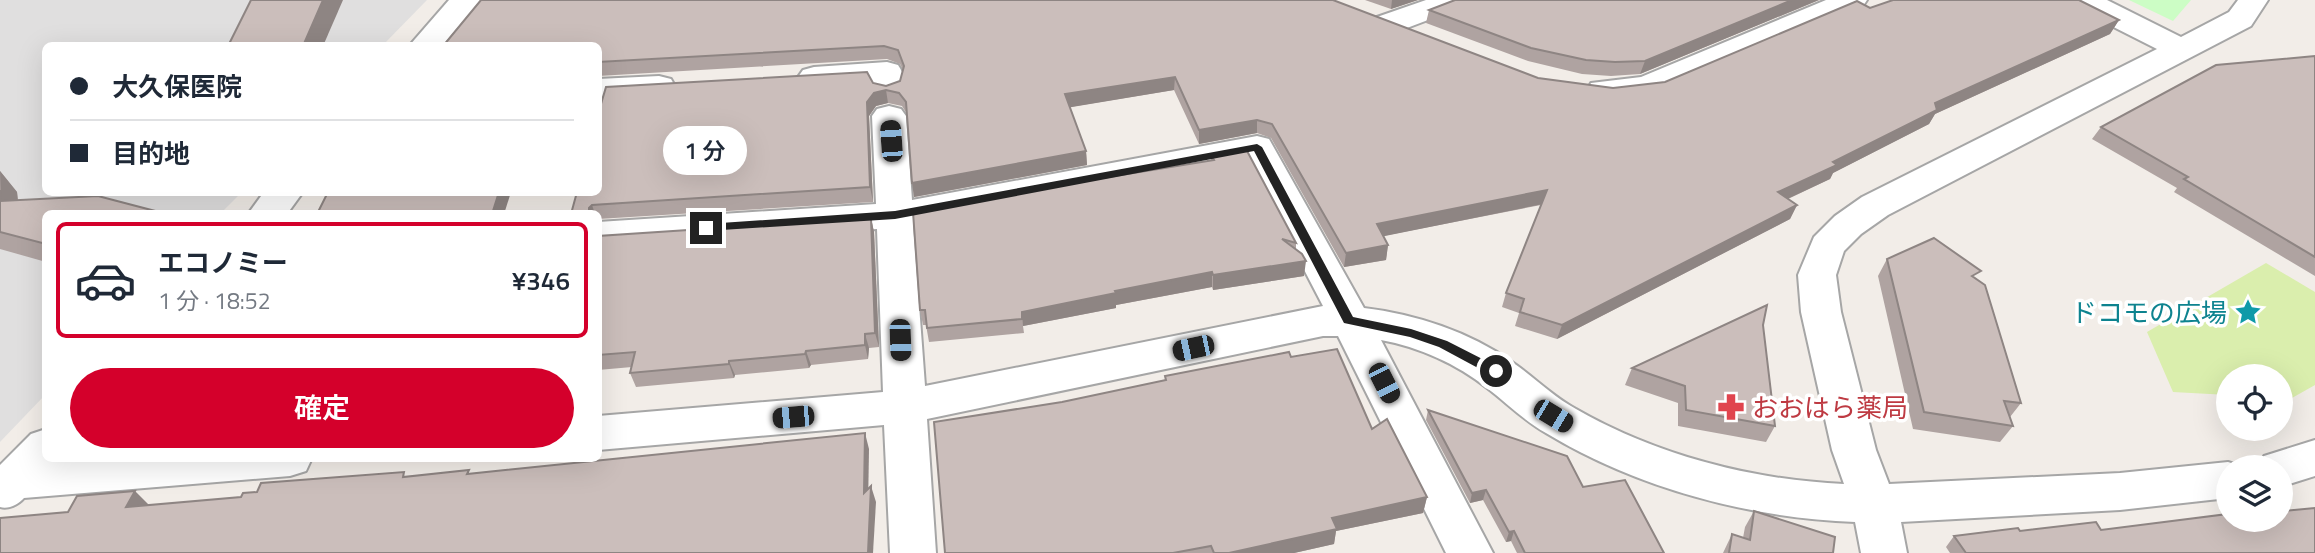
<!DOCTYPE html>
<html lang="ja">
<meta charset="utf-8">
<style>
:root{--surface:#fff;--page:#f6f6f7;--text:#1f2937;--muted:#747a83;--line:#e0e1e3;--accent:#d4002b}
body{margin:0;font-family:"Titillium Web","Noto Sans JP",sans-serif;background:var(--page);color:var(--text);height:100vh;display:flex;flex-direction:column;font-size:26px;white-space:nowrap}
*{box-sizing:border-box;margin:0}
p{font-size:23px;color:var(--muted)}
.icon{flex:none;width:38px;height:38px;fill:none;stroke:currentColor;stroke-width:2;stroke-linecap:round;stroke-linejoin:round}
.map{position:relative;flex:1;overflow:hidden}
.panel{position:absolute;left:42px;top:210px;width:560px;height:252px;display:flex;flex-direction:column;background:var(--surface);border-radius:10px;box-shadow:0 7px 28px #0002}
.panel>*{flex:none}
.top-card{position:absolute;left:42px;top:42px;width:560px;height:154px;border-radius:10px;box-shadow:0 7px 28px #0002;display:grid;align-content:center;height:154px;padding:0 28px;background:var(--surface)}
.fabs{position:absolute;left:2216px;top:364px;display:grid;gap:14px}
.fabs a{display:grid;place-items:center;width:77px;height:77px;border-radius:50%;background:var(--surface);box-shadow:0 7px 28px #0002;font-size:35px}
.end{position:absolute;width:32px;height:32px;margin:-16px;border:9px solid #222;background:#fff;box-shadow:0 0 0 4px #fff}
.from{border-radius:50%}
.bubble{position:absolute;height:49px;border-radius:24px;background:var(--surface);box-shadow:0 7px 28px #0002;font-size:23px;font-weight:600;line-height:49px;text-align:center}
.car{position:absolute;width:21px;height:42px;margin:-21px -10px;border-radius:9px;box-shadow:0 0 5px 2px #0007;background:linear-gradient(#222 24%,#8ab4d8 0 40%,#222 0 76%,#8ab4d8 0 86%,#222 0)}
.top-card b{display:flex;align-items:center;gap:24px;height:66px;font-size:26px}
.top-card b+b{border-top:2px solid var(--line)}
.top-card i{width:18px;height:18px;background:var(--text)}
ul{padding:12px 0 0;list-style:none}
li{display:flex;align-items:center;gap:21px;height:116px;margin:0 14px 10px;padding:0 14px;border:4px solid var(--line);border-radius:10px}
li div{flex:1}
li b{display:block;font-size:26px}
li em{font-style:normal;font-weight:600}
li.on{border-color:var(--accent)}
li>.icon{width:63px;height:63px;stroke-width:1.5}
.action{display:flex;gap:14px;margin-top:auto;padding:14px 28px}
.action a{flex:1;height:80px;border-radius:42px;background:var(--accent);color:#fff;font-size:28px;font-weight:600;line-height:80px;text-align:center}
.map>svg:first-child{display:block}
</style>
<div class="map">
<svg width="2315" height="553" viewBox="0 0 2315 553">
<rect width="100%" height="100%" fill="#f2ede8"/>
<path fill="#e0dfdf" d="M0 0H427L383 45 46 46V192L241 193 221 213 46 214 45 395 0 442Z"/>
<path fill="#daeead" d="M2266 263 2315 292V385L2292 398 2280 397V376H2228V395L2173 392 2147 332Z"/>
<path fill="#ccfdc5" d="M2129 0H2191L2173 21Z"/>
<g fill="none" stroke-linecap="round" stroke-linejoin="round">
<defs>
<g id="minor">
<path d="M449 0H481L442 46H409Z"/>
<path d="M1426 0H1469L1465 6 1399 31 1388 33 1377 31 1373 24 1377 17Z"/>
<path d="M1826 0H1867L1863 6 1659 93 1603 100 1591 97 1587 90 1591 83 1641 77Z"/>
<path d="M2068 0H2107L2181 37 2229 12 2238 0H2268L2251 26 1888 215 1861 234 1844 251 1836 275 1841 312 1876 450 1889 484 2120 473 2228 462 2244 467H2228V498L2120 510 1901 522 1907 553H1861L1855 522C1749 518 1637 488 1546 433 1524 421 1507 403 1487 388 1457 364 1419 347 1381 340L1493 553H1446L1338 336H1323L927 419 936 553H890L884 425 598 450V416L883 392 877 229 598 248V222L876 204 872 116 877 109 889 106 901 109 906 116 912 200 1257 136 1269 139 1364 308C1415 314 1470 332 1512 362 1534 377 1552 396 1576 409 1656 455 1752 480 1844 484L1832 450 1801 312 1798 275 1814 237 1835 216 1862 197 2157 49 2072 6ZM1247 160 1323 306 925 386 913 224Z"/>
<path d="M887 62 898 65C905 75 906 84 900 94L888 97 876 94 871 83 814 87 803 84 798 77 803 70 814 67Z"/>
<path d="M659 76 671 79 675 86 671 93 598 99V79Z"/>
<path d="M264 192H303L287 214H248Z"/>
<path d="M46 429V458H312L306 471 290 476 24 498C19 504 8 510 0 507V465L31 434Z"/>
<path d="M2315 440V476L2280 487V467H2259L2264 456Z"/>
</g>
</defs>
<use href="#minor" stroke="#a6a6a6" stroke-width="4"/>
<use href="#minor" fill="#fff" fill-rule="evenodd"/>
</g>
<g fill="#afa3a1">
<path d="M481 0 1538 78 1613 88 1665 82 1870 8 2119 20 2110 34 1935 114 1929 124 1833 173 1830 179 1788 199 1797 205 1790 219 1557 339 1515 326 1519 313 1502 307 1506 293 1541 205 1383 236 1388 245 1386 260 1344 267 1271 138 1257 133 1199 144 1174 90 1070 107 1086 151 1087 165 914 197 907 114 902 106 888 103 876 106 869 116 873 202 598 219V214H571L873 83 886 86 900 81 903 70 900 64 887 59 598 76V46Z"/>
<path d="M1365 0H1418L1391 9Z"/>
<path d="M1455 0H1819L1640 74 1611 76 1582 74 1528 61 1426 23 1429 10Z"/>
<path d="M2315 56V276L2174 192 2177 188 2092 139 2101 127Z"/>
<path d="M1211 155 1296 243V249L1304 276 1213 290 1212 287 1116 305V308L1023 326 1024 333 929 342 926 325H923L920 310 1097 179 1211 161Z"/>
<path d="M0 171 17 192 18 200 159 212 160 214H46V262L0 249Z"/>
<path d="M871 218 874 232 879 347 869 348 868 359 811 365 809 368 735 375 734 378 636 387 630 373 632 367 598 370V236Z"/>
<path d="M1887 259 1976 278 2021 403 2010 417 2013 426 2000 442 1913 429 1878 276Z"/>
<path d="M1763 325 1775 426 1766 442 1678 426V403L1625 385 1632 368Z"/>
<path d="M1291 357 1372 429 1427 497 1423 513 1336 531 1334 544 1294 553H945L1062 402 1165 380V376Z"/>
<path d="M1428 410 1583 487 1664 553H1517L1511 541 1506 542 1483 500 1470 503 1426 420Z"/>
<path d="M1754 511 1833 553H1723L1732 534 1743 538 1745 527Z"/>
<path d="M2282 511 2315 553H1950L1946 547 1954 536 2020 531 2101 530Z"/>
</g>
<g fill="#8e8583">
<path d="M323 0H343L323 46H303Z"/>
<path d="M1392 0H1418L1391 9Z"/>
<path d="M1792 0H1819L1640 74 1645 61Z"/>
<path d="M2119 20 2110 34 1935 114 1929 124 1833 173 1830 179 1772 206 1778 192 1833 162 1935 103Z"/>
<path d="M1175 77 1174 90 1066 108 1065 94Z"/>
<path d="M886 90 888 103 876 106 869 116 873 202 870 187 867 102 874 93Z"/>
<path d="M1257 120V133L1199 144V130Z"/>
<path d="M1086 151 1087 165 914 197 912 183Z"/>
<path d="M0 171 17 192 20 224 1 201Z"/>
<path d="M1547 190 1543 204 1375 238 1377 224Z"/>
<path d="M499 192H511L504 214H492Z"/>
<path d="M592 205 595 214H589V208Z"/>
<path d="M1797 205 1790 219 1557 339 1562 325Z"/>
<path d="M871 218 874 232 879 347 875 333Z"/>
<path d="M1388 245 1386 260 1344 267 1346 253Z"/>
<path d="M1306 261 1304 276 1213 290V275Z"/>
<path d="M1212 272V287L1116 305V308L1023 326 1022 312 1115 291Z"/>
<path d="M865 334 869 348 868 359 865 345Z"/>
<path d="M806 351 811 365 809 368 805 354Z"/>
<path d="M729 361 735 375 734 378 729 364Z"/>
<path d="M865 433 869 449 868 509 864 493Z"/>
<path d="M871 486 876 502 873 553H868Z"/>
<path d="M1486 490 1483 500 1470 503 1472 493Z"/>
<path d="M135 491 151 507H126Z"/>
<path d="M1427 497 1423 513 1336 531 1334 544 1294 553H1229L1332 518Z"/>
<path d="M1514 531 1511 541 1506 542 1509 532Z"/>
</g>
<g fill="#cbbebb" stroke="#8e8583" stroke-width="2">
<path d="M251 0H323L303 46H228Z"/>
<path d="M481 0H1333L1538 78 1613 88 1665 82 1857 1 1870 8 1893 0H2079L2119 20 1935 103 1937 110 1833 162 1837 165 1778 192 1797 205 1562 325 1520 312 1524 299 1506 293 1547 190 1377 224 1388 245 1346 253 1272 124 1257 120 1199 130 1175 77 1065 94 1086 151 912 183 906 102 899 93 886 90 874 93 867 102 870 187 592 205 589 208V214H571L577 192H598V114L606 87 867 72 873 83 886 86 900 81 904 66 898 50 884 46 598 62V46H443Z"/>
<path d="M1455 0H1792L1645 61 1615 62 1586 60 1531 48 1429 10Z"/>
<path d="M2315 56V257L2184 179 2188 177 2101 127 2216 65Z"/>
<path d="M1246 149 1296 243 1282 239 1302 254 1306 261 1213 275 1212 272 1115 291 1116 293 1022 312V319L927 328 925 310H920L913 212 1096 177 1097 179 1214 160 1211 155Z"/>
<path d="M0 190 1 201 98 196 159 212 156 214H46V244L0 232Z"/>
<path d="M328 192H499L492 214H317Z"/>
<path d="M871 218 875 333 865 334V345L806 351 805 354 729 361V364L630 373 635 352 598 355V236Z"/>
<path d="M1934 238 1981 271 1972 276 1985 285 2021 403 2004 401 2013 426 1924 412 1887 259Z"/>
<path d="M1767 305 1763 325 1775 426 1686 410 1685 386 1632 368Z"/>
<path d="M1337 349 1372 429 1387 419 1427 497 1332 518 1337 529 1229 553H1214L1211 546 1173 553H945L934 422 1062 402 1166 380 1165 376 1289 352 1291 357Z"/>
<path d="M1428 410 1567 456 1583 487 1625 480 1664 553H1525L1514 531 1509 532 1486 490 1472 493Z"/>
<path d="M865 433 864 493 871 486 868 553H0V518L68 512 77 496 135 491 126 507 241 497 243 493 257 492 261 483 404 472 403 477 469 470 467 474Z"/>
<path d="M2280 508 2282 511 2315 508V553H1966L1954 536 2018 528 2020 531 2096 522 2101 530 2228 514V520H2280Z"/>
<path d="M1754 511 1835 537 1833 553H1729L1732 534 1750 540Z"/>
</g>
<path fill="#222" d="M1257 144 1262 147 1353 317 1411 329 1447 341 1500 368V375H1491L1439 347 1410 337 1344 323 1254 151 895 219 706 231 701 228 706 224 895 211Z"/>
<defs>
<symbol id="sight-bare" viewBox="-9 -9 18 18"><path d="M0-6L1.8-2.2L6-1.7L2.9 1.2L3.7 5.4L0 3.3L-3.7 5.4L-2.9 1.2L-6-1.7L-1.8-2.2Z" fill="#0f9aa8" stroke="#fff" stroke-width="2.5" paint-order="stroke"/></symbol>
<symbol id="pharmacy-bare" viewBox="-9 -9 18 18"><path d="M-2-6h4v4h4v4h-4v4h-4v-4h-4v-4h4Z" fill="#e0444e" stroke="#fff" stroke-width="2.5" paint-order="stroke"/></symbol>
</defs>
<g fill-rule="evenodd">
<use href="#sight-bare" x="2229" y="293" width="38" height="38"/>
<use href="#pharmacy-bare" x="1712" y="388" width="38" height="38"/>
</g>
<g text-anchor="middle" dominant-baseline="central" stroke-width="7" stroke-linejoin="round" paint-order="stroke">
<g font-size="26" fill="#0d838f" stroke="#fff" text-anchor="end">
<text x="2227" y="312">ドコモの広場</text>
</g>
<g font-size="26" fill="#be3a42" stroke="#fff" text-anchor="start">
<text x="1752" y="407">おおはら薬局</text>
</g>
</g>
</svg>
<div class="fabs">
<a><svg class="icon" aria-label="locate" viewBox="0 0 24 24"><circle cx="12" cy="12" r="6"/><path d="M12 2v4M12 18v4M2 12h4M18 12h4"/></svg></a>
<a><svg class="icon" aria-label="layers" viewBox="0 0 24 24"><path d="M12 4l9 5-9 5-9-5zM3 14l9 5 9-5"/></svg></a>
</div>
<i class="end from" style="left:1496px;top:371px"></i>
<i class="end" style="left:706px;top:228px"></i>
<div class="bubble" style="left:663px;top:126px;width:84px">1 分</div>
<i class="car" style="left:891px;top:141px;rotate:356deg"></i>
<i class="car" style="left:900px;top:340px;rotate:178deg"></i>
<i class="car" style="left:1193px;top:348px;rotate:258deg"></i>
<i class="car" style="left:1384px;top:383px;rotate:153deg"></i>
<i class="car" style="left:1553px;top:416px;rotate:121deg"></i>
<i class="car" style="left:793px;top:417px;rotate:265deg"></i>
<div class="top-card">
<b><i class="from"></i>大久保医院</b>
<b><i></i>目的地</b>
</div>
<section class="panel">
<ul>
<li class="on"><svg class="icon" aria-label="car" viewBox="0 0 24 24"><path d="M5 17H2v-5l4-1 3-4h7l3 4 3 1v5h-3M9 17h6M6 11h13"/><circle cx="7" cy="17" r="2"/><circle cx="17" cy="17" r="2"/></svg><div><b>エコノミー</b><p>1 分 · 18:52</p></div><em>¥346</em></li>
</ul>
<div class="action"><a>確定</a></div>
</section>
</div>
